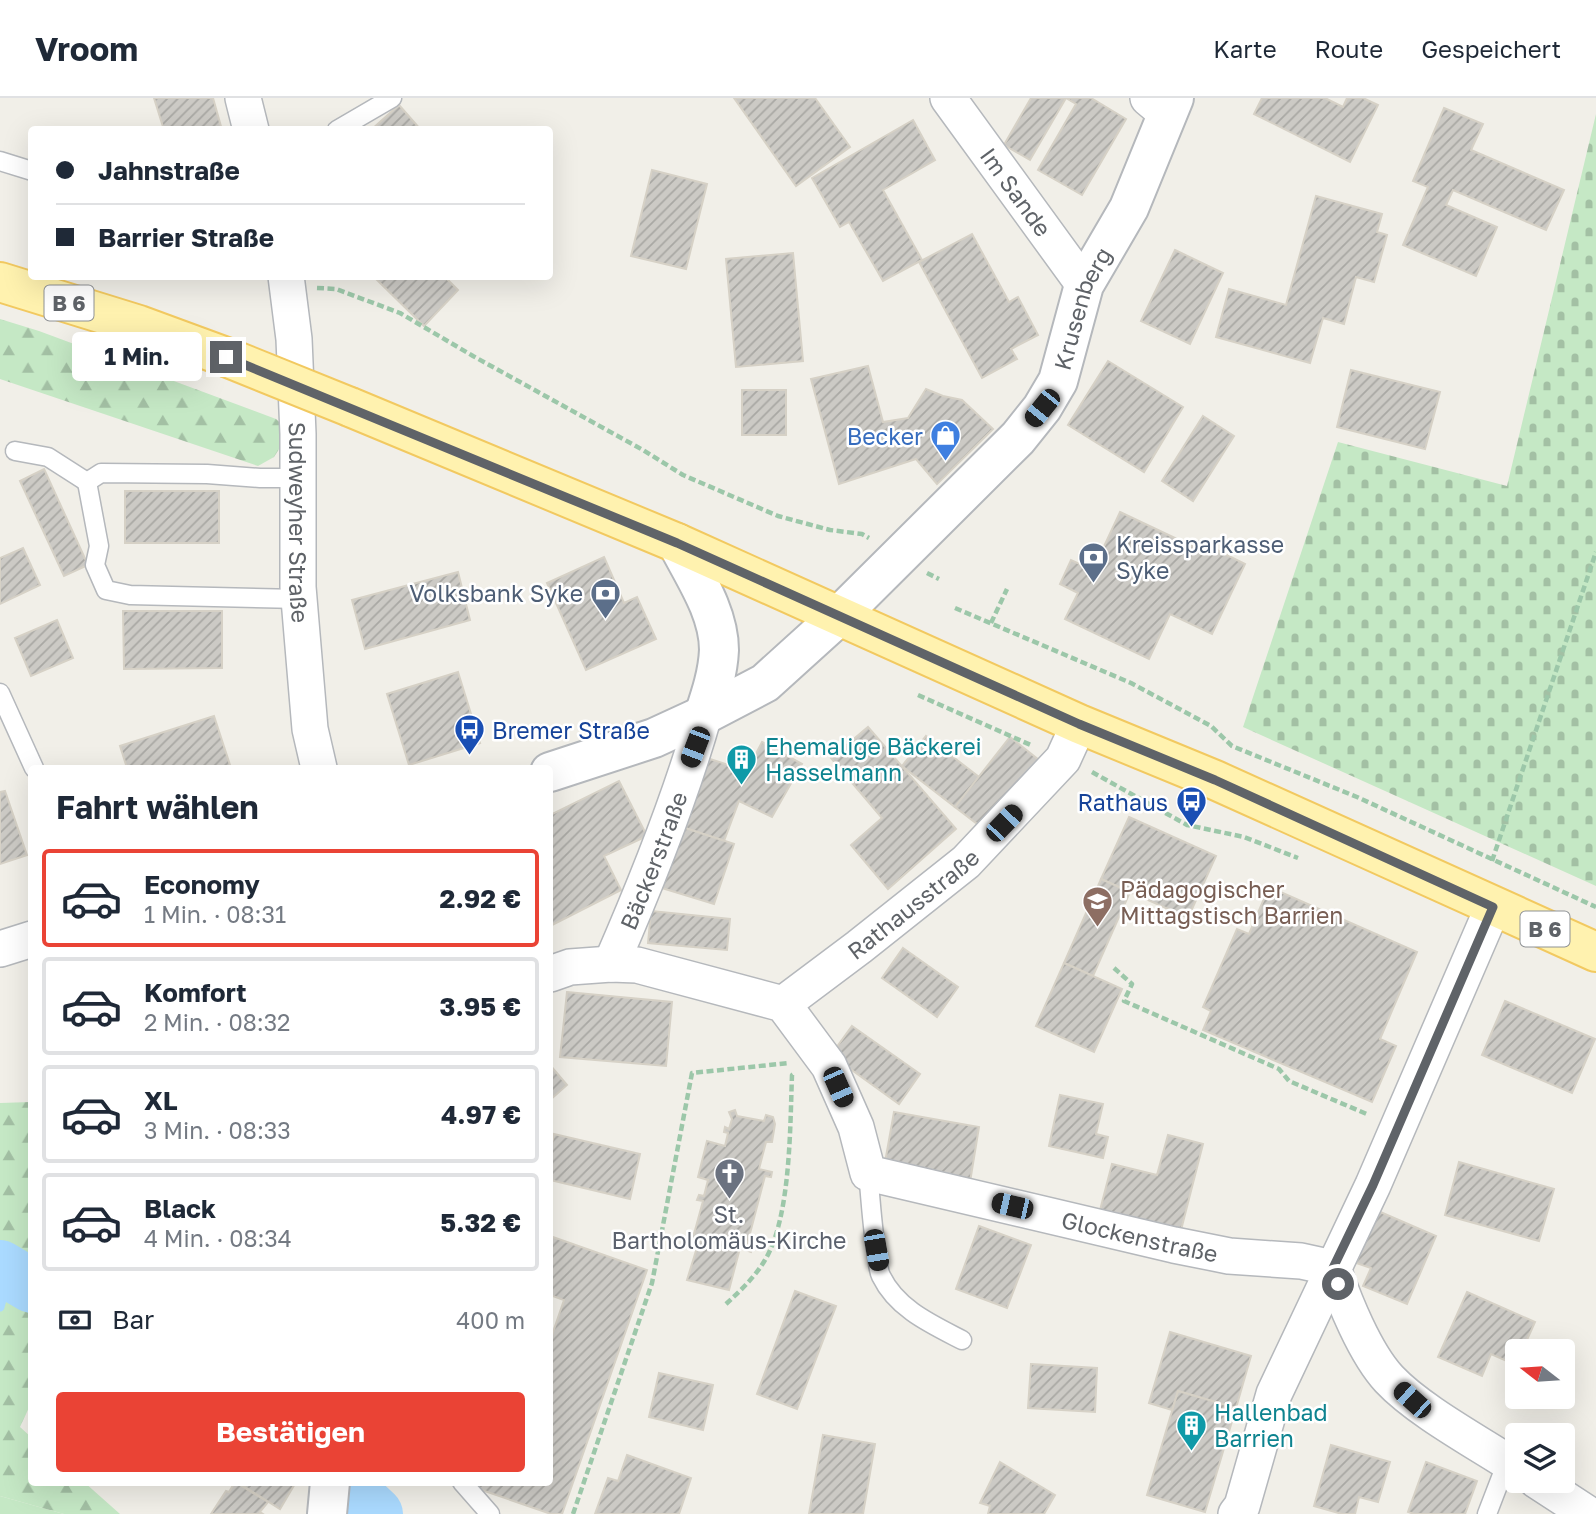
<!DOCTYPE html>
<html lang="de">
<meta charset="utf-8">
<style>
:root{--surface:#fff;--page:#f2f2f3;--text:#1f2937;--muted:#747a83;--line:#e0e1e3;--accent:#ea4335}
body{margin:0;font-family:"Golos Text",sans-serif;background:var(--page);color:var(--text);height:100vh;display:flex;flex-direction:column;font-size:26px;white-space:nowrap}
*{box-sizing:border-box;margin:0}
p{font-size:23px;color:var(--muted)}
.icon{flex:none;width:38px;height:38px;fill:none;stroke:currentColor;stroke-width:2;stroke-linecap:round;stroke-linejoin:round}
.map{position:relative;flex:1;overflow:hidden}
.side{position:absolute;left:28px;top:667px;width:525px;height:721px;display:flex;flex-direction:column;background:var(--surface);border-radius:7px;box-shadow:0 7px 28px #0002}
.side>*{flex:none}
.banner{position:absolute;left:28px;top:28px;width:525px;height:154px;border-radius:7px;box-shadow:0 7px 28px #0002;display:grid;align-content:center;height:154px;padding:0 28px;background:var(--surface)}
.needle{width:46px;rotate:287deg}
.controls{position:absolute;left:1505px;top:1241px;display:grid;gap:14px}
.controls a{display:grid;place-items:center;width:70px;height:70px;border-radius:7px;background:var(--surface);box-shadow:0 7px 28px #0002;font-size:35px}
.end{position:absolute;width:32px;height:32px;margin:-16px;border:9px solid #5f6368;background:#fff;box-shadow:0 0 0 4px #fff}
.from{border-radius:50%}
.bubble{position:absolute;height:49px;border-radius:7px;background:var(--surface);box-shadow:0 7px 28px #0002;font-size:23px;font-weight:700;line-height:49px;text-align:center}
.car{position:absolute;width:21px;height:42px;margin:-21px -10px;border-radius:9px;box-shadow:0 0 5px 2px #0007;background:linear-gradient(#222 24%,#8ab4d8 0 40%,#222 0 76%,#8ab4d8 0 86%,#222 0)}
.banner b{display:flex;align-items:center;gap:24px;height:66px;font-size:26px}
.banner b+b{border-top:2px solid var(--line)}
.banner i{width:18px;height:18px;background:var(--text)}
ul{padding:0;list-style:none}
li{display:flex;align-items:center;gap:21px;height:98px;margin:0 14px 10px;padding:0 14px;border:4px solid var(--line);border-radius:7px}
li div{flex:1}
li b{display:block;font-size:26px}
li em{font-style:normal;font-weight:700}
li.on{border-color:var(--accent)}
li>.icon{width:63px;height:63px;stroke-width:1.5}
h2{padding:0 28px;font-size:32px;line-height:84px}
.pay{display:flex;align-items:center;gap:18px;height:77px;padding:0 28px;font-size:26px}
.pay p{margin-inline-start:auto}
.primary-button{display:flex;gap:14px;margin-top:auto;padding:14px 28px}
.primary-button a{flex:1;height:80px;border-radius:7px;background:var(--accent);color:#fff;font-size:28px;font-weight:700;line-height:80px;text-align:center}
header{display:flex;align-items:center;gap:42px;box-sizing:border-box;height:98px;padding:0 35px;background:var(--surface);border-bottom:2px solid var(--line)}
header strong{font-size:33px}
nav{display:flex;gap:38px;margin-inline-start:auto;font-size:24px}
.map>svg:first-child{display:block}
</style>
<header>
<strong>Vroom</strong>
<nav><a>Karte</a><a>Route</a><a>Gespeichert</a></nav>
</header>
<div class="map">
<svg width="1596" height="1416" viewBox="0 0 1596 1416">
<defs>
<pattern id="forest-firs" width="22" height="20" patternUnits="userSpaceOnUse" patternTransform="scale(1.75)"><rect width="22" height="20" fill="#c5e8c5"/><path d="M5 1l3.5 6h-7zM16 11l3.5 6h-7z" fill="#a3c0a4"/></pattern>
<pattern id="cemetery-stones" width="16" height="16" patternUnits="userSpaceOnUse" patternTransform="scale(1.75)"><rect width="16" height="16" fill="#c5e8c5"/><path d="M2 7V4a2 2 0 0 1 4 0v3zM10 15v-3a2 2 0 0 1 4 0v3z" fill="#a3c0a4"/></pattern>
<pattern id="building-hatch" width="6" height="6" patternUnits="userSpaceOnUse" patternTransform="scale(1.75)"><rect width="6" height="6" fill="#cccac5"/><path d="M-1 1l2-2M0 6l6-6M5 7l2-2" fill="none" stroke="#a9a8a4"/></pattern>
</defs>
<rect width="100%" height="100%" fill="#f1efe8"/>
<path fill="#c5e8c5" d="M0 1398 64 1416H0Z"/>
<g fill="url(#forest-firs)">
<path d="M0 221 39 233 276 321 290 334 274 359 258 368 0 281Z"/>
<path d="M31 1004 32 1303 20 1329 31 1339 32 1384H84L120 1416H64L0 1398V1005Z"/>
</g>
<path fill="url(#cemetery-stones)" d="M1596 16V788L1243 629 1338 344 1507 388Z"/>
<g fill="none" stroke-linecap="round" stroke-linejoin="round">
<path stroke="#aadaff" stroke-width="9" d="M0 1209 9 1175"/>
<g stroke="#aadaff" stroke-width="54">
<path d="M0 1169 32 1188"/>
<path d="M342 1384 376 1416"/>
</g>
</g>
<g fill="url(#building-hatch)" stroke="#d6d1c6" stroke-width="2">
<path d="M154 0H213L222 32H164Z"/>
<path d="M734 0H815L850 49 796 88Z"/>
<path d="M1031 0H1066L1030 62 1004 47Z"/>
<path d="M1066 0H1091L1126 21 1082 97 1038 72 1076 6Z"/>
<path d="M1262 0H1325L1343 9 1347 0H1363L1378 7 1350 64 1254 16Z"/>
<path d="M399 7 421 32H371Z"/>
<path d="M1444 10 1483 26 1471 52 1564 92 1546 132 1453 92 1446 107 1497 129 1476 178 1403 147 1428 89 1413 83Z"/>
<path d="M913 22 935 62 883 92 922 162 883 183 849 124 840 129 812 80Z"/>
<path d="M652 72 707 86 686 171 631 158Z"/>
<path d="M1316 98 1382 116 1377 134 1387 137 1374 184 1356 179 1344 226 1323 220 1310 265 1216 239 1229 191 1286 207Z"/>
<path d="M972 136 1009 204 1018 199 1038 237 1011 251 1017 261 982 280 919 164Z"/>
<path d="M1175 152 1223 175 1190 246 1141 223Z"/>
<path d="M793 155 803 263 736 269 726 161Z"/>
<path d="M373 178H444L458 192 424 228Z"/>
<path d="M1108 263 1183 309 1144 374 1068 327Z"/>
<path d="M868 268 883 324 908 320 926 291 943 298 962 302 993 331 937 386 916 361 839 386 811 281Z"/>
<path d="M1351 272 1440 294 1425 351 1337 329Z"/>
<rect x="742" y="292" width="44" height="45"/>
<path d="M1203 318 1234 338 1193 403 1162 383Z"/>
<path d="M44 371 88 467 64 478 20 383Z"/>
<rect x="125" y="393" width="94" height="52"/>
<path d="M1120 414 1196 450 1199 443 1245 466 1212 536 1170 516 1149 561 1065 521 1078 495 1060 486 1071 462 1093 472Z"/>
<path d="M23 450 40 487 0 506V460Z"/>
<path d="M604 459 624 505 637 499 656 541 586 572 547 485Z"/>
<path d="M458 474 470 522 365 551 352 502Z"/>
<path d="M123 513H222V570L124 571Z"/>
<path d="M57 522 73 560 31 578 15 540Z"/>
<path d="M458 574 480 645 409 667 387 596Z"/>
<path d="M214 618 231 670H127L120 648Z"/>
<path d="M868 629 956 731 888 791 851 747 882 720 831 660Z"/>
<path d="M926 638 979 679 955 709 902 668Z"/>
<path d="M1010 639 1044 666 989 735 955 709Z"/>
<path d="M762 644 802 666 772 719 739 703 724 743 682 729 704 659 747 673Z"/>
<path d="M619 683 647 738 604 758 621 792 550 828V717Z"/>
<path d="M5 693 27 757 0 766V694Z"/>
<path d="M1129 719 1216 758 1188 820 1101 781Z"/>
<path d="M682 729 734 746 714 806 662 790Z"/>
<path d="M1101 781 1130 794 1093 878 1064 865Z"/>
<path d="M1269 789 1417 854 1380 941 1396 948 1372 1004 1203 932 1211 913 1203 909 1237 831 1249 836Z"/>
<path d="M651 813 730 821 727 852 648 845Z"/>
<path d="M903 850 958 889 937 919 882 880Z"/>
<path d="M1064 865 1122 891 1094 954 1036 928Z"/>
<path d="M567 894 672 904 666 968 560 959Z"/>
<path d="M1505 903 1595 941 1572 995 1482 957Z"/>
<path d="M852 928 920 976 899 1006 831 957Z"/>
<path d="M550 967 567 987 550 1002Z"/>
<path d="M1060 997 1103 1006 1096 1036 1108 1039 1103 1060 1049 1048Z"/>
<path d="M735 1012 737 1018 764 1023 766 1017 773 1019 775 1026 772 1044H766L759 1071 772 1074 771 1079 765 1078 747 1147 753 1149 751 1154 740 1150 729 1192 687 1182 699 1143 687 1140 688 1134 694 1136 703 1103 697 1102 699 1097 704 1098 708 1082 698 1079 707 1043 725 1048 728 1035 724 1034 725 1029 729 1031 732 1021 729 1014Z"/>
<path d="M894 1014 979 1029 970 1084 884 1070Z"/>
<path d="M554 1036 640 1056 630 1101 550 1082V1055Z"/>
<path d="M1168 1037 1203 1046 1180 1136 1099 1116 1112 1066 1157 1077Z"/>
<path d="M1459 1064 1554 1091 1539 1143 1445 1117Z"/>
<path d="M1378 1113 1436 1138 1407 1206 1363 1188 1371 1170 1356 1165Z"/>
<path d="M979 1128 1031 1147 1007 1210 956 1191Z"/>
<path d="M550 1138 647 1172 562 1416H551L473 1389 474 1384H550V1243L564 1202 550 1197Z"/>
<path d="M795 1193 836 1208 797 1311 757 1296Z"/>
<path d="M1467 1194 1535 1224 1522 1253H1517L1516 1267 1491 1256 1482 1278 1438 1259Z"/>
<path d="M1170 1234 1251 1258 1236 1310 1178 1293 1172 1312 1149 1305Z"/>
<path d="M1031 1266 1097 1270 1095 1314 1028 1310Z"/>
<path d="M659 1275 713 1287 703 1332 649 1319Z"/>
<path d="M1178 1293 1236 1310 1205 1414 1147 1397Z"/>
<path d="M823 1337 875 1346 863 1416H809Z"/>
<path d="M1331 1347 1390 1364 1378 1404 1359 1399 1355 1416H1342L1314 1408Z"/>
<path d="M627 1357 691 1380 679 1416H595L608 1380 618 1383Z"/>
<path d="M1000 1364 1055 1397 1044 1416H988L990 1408 980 1405Z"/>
<path d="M1426 1364 1477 1383 1465 1416H1414L1408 1414Z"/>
<path d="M235 1384 268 1404 260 1414 263 1416H211L226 1393 229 1394Z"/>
<path d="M237 1384H296L280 1411Z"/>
</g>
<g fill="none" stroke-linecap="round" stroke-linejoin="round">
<defs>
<g id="service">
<path d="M337 32 392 0"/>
<path d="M0 63 32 73"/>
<path d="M15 353 48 359 87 384"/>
<path d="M298 380H260L207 376 101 375 87 384 99 448 95 467 106 492 130 497 299 501"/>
<path d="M0 595 34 670"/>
<path d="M868 1075C871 1103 872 1130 877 1157 878 1164 878 1172 881 1178 897 1211 931 1226 962 1242"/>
<path d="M462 1384 490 1416"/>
<path d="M1487 1416 1507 1364"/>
</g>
<g id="minor">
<path d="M243 0 251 32"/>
<path id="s1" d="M948 0 1084 187"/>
<path d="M1148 0 1167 16"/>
<path id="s2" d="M286 178 294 241 298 336V489L310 631 319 670"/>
<path d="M0 851 32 841"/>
<path id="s3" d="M611 866C646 786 680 702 704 617"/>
<path id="s4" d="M550 876 570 869 611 866 637 867 783 906 829 968 856 1029 868 1075 1174 1147 1229 1158 1301 1163 1333 1170"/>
<path id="s5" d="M783 906 859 849 966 764 1063 661 1079 626"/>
<path d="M1333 1170C1344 1203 1365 1255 1389 1281 1419 1313 1479 1345 1517 1370"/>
<path d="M1536 1382 1588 1416"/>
<path d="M1236 1416 1242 1408 1274 1296 1373 1087 1493 809"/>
</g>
<g id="tertiary">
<path d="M677 445C694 478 719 514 719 552 718 575 711 596 704 617"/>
<path id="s6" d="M550 674 654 640 704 617 765 585 839 518 1018 340 1042 310 1058 283 1084 187 1129 110 1174 0"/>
<path d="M327 1416 330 1384"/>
</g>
<g id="primary">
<path d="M0 184 139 227 226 259"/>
<path d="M350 309 677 445 1079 626 1215 682 1596 854"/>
</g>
</defs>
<use href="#service" stroke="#b5b8bc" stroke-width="21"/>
<use href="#minor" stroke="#b5b8bc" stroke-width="38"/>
<use href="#tertiary" stroke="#b5b8bc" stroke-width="42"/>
<use href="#primary" stroke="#f2c960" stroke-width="42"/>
<g stroke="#9cc7a9" stroke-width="4.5" stroke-dasharray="7 3.5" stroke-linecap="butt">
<path d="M317 190 336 191 400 215 473 258 643 352 683 377 778 418 830 432 862 436 869 440"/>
<path d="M927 475 939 481"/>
<path d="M955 510 1131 585 1211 628 1232 648 1357 699 1596 809"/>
<path d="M991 525 1007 491"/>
<path d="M918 597 1033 648"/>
<path d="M1092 674 1187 727 1244 739 1298 760"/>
<path d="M1492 763 1596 454"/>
<path d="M1114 870 1132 886 1124 903 1279 971 1289 983 1369 1017"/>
<path d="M726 1206C740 1193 755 1179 765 1162 791 1119 790 1028 792 977L795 975"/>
<path d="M573 1416 652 1185 692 975 789 965"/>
</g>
<use href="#service" stroke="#fff" stroke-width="18"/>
<use href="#minor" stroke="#fff" stroke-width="35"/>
<use href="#tertiary" stroke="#fff" stroke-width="38"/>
<use href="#primary" stroke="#fff2af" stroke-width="38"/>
<defs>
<path id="primary-bridge" d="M226 259 350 309"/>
</defs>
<use href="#primary-bridge" stroke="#f2c960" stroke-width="42" stroke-linecap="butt"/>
<use href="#primary-bridge" stroke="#fff2af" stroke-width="38"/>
</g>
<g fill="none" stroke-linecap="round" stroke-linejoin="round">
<path stroke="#5f6368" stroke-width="9" d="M226 259 677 445 1079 626 1215 682 1493 809 1373 1087 1333 1170 1338 1186"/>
</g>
<defs>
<symbol id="shop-pin" viewBox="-11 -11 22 30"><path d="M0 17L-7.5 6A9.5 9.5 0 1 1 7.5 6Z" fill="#3f7fe0" stroke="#fff"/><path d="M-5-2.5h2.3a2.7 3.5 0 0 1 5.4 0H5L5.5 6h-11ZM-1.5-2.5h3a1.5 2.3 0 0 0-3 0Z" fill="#fff"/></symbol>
<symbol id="bank-pin" viewBox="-11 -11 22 30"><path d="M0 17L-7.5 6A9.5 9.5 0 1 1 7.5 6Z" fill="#5c6f8a" stroke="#fff"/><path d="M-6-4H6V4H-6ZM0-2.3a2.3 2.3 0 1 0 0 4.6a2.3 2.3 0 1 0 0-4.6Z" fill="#fff"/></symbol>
<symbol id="bus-pin" viewBox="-11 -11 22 30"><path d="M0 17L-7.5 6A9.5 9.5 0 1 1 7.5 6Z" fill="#1a4fb4" stroke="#fff"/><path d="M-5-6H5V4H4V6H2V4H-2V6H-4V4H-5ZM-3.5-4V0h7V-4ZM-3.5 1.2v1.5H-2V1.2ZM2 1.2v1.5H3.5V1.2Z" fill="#fff"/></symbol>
<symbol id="building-pin" viewBox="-11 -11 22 30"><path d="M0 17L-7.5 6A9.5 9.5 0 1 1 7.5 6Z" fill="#0f9aa8" stroke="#fff"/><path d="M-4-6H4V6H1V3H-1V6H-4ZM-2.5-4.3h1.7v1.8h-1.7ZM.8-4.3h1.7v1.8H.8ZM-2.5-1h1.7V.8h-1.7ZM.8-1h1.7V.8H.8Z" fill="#fff"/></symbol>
<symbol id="school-pin" viewBox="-11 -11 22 30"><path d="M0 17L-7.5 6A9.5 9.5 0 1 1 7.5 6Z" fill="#8d6e63" stroke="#fff"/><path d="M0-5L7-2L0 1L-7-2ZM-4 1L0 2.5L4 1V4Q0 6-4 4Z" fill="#fff"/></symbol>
<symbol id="church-pin" viewBox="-11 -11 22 30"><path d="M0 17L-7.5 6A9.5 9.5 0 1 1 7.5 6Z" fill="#6b7280" stroke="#fff"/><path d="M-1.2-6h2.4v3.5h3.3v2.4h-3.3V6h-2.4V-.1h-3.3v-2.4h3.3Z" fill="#fff"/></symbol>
</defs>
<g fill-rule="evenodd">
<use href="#shop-pin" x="928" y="320" width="35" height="47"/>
<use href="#bank-pin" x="1076" y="442" width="35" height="47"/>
<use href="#bank-pin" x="588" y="478" width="35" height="47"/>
<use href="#bus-pin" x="452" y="614" width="35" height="47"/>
<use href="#building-pin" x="724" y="644" width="35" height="47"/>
<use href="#bus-pin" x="1174" y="686" width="35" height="47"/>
<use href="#school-pin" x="1080" y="786" width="35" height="47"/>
<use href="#church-pin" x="712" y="1058" width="35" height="47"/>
<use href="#building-pin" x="1174" y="1310" width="35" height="47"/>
</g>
<g text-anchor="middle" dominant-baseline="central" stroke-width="5" stroke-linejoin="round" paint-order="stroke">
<g fill="#fff" stroke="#8f9295" stroke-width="2">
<rect x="44.5" y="187.5" width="49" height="35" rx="5"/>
<rect x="1520.5" y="813.5" width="49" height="35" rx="5"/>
</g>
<g font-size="21" font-weight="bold" fill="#5f6368">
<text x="69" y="205">B 6</text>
<text x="1545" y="831">B 6</text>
</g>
<g font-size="23" fill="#5f6368" stroke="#fff">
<text stroke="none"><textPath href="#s1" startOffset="116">Im Sande</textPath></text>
<text stroke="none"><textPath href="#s6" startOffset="732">Krusenberg</textPath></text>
<text stroke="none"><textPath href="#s2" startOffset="247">Sudweyher Straße</textPath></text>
<text stroke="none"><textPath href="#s3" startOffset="112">Bäckerstraße</textPath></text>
<text stroke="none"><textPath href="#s5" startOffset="164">Rathausstraße</textPath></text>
<text stroke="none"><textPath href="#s4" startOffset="710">Glockenstraße</textPath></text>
</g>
<g font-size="23" fill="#366cbe" stroke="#fff" text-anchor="end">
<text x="923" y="338">Becker</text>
</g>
<g font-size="23" fill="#4e5e75" stroke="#fff" text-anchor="start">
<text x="1116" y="446">Kreissparkasse<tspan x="1116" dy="26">Syke</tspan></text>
<text x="583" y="495" text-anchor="end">Volksbank Syke</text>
</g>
<g font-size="23" fill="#164399" stroke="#fff" text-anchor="start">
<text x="492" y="632">Bremer Straße</text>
<text x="1168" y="704" text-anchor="end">Rathaus</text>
</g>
<g font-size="23" fill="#0d838f" stroke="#fff" text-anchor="start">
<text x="765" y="648">Ehemalige Bäckerei<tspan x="765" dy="26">Hasselmann</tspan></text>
<text x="1214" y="1314">Hallenbad<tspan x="1214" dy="26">Barrien</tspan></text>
</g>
<g font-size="23" fill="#785e54" stroke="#fff" text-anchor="start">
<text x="1120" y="791">Pädagogischer<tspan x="1120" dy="26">Mittagstisch Barrien</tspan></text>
</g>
<g font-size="23" fill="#5b616d" stroke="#fff">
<text x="729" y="1116">St.<tspan x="729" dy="26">Bartholomäus-Kirche</tspan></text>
</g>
</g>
</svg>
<div class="controls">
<a><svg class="needle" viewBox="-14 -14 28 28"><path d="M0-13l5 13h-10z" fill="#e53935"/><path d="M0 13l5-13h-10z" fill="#747a83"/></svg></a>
<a><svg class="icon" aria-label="layers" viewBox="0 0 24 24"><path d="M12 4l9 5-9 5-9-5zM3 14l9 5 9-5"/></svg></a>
</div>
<i class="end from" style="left:1338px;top:1186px"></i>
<i class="end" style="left:226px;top:259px"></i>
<div class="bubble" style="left:72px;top:234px;width:130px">1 Min.</div>
<i class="car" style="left:1042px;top:310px;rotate:219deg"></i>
<i class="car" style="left:695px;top:649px;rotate:201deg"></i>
<i class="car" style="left:1004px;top:725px;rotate:44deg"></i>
<i class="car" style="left:838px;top:989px;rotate:156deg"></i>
<i class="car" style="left:1012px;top:1108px;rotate:283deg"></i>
<i class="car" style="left:876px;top:1152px;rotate:170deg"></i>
<i class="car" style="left:1412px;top:1302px;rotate:312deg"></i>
<div class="banner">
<b><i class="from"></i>Jahnstraße</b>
<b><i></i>Barrier Straße</b>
</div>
<section class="side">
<h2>Fahrt wählen</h2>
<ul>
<li class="on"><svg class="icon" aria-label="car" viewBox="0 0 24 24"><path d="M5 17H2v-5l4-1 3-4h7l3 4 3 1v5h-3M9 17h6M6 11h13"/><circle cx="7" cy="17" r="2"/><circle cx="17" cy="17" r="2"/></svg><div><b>Economy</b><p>1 Min. · 08:31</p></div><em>2.92 €</em></li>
<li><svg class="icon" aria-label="car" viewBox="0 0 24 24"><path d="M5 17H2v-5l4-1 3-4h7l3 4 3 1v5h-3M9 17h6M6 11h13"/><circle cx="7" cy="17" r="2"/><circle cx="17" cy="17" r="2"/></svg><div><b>Komfort</b><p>2 Min. · 08:32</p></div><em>3.95 €</em></li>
<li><svg class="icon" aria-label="car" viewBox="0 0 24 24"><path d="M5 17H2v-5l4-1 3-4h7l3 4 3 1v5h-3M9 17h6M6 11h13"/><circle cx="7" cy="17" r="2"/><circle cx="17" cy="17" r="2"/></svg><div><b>XL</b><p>3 Min. · 08:33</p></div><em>4.97 €</em></li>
<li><svg class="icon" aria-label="car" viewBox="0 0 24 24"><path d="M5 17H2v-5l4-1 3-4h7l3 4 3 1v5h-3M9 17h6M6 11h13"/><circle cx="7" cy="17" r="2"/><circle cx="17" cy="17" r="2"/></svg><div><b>Black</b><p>4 Min. · 08:34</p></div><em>5.32 €</em></li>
</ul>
<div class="pay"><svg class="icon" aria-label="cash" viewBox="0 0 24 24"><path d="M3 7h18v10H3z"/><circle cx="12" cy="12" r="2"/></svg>Bar<p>400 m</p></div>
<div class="primary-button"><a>Bestätigen</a></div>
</section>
</div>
